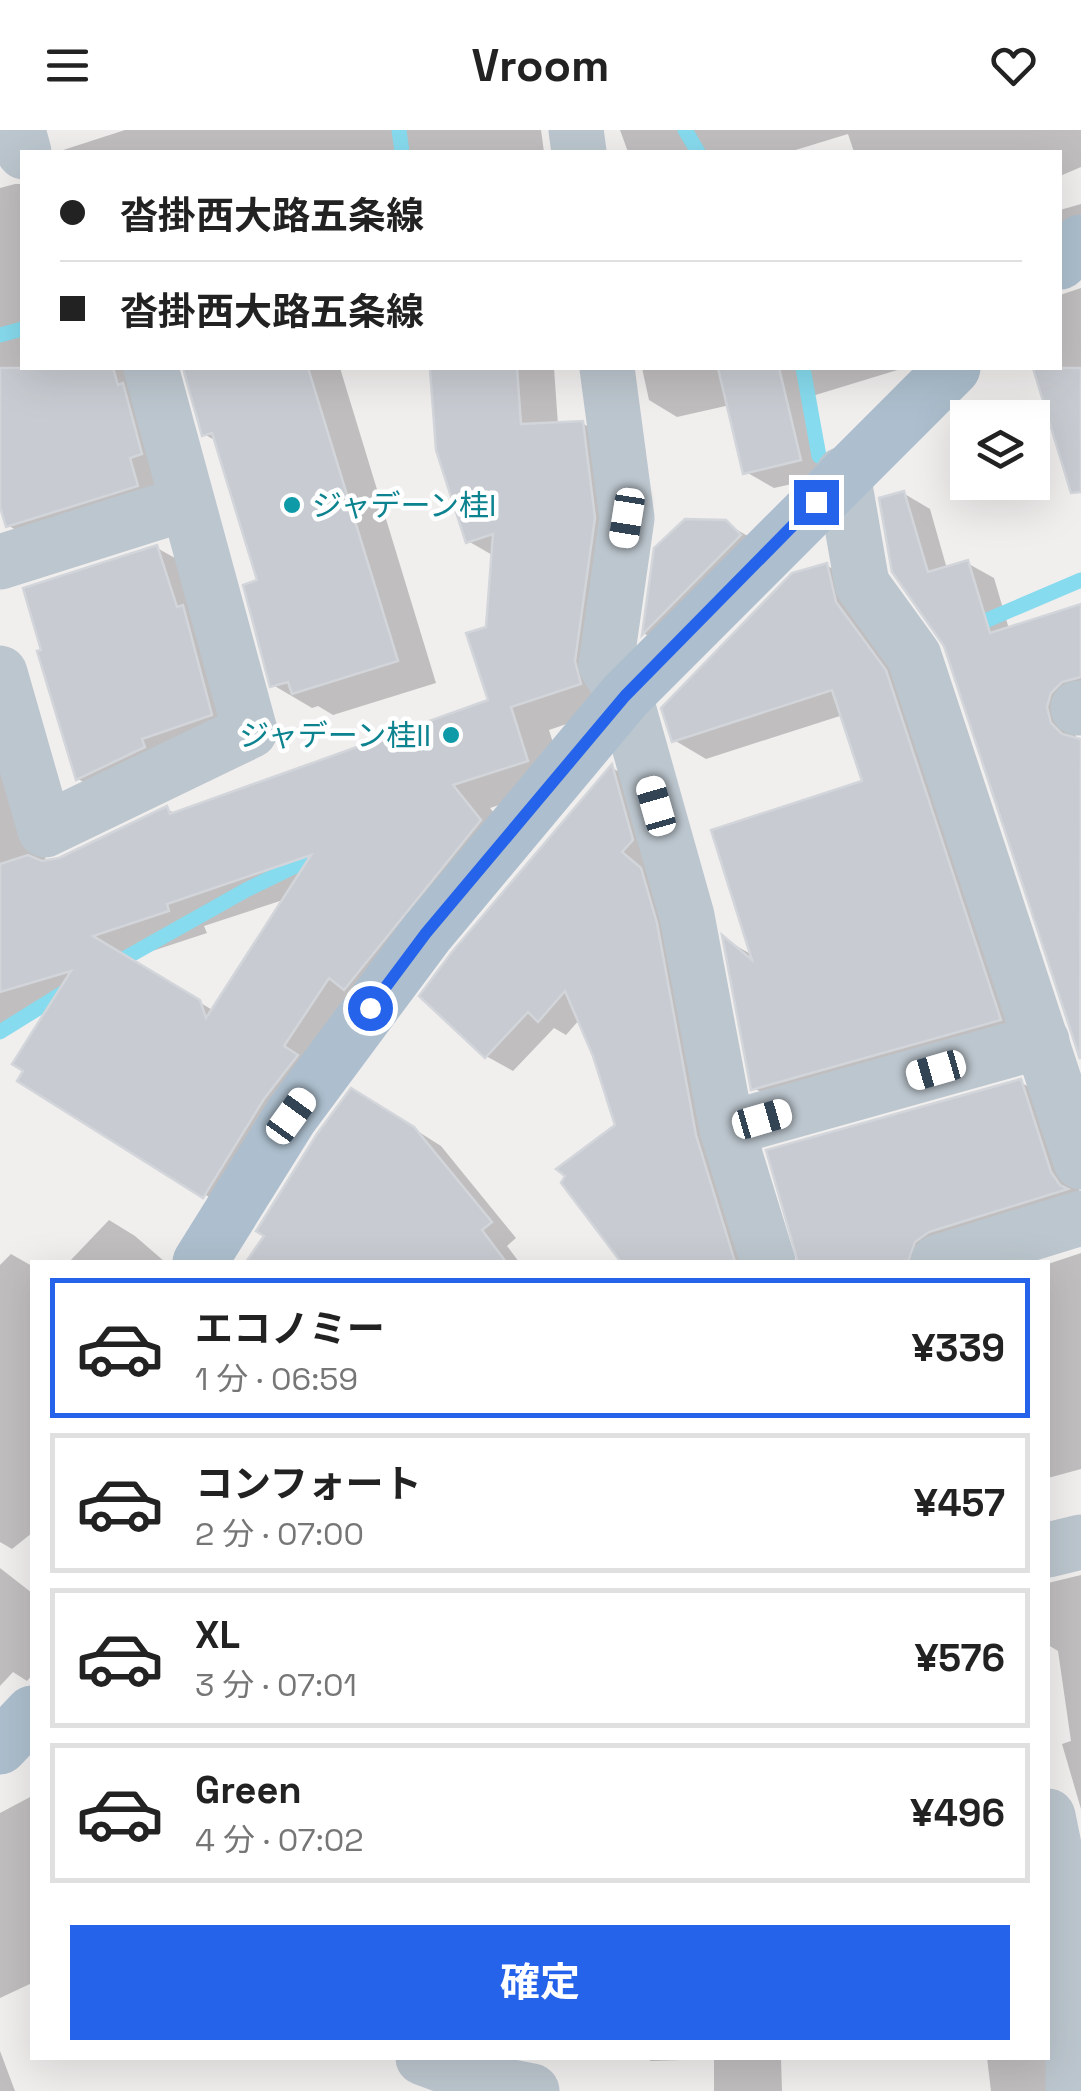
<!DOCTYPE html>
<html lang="ja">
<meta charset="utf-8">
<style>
:root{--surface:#fff;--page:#f6f6f6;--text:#222;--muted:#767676;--line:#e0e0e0;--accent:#2563eb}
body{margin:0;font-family:"Space Grotesk","Noto Sans JP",sans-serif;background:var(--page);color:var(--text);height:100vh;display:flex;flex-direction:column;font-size:38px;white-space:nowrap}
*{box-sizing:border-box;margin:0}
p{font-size:32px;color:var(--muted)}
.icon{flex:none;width:55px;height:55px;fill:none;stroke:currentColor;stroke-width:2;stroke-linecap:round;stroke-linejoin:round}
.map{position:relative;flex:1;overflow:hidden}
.sheet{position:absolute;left:30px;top:1130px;width:1020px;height:800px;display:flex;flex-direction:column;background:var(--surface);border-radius:0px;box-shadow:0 10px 40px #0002}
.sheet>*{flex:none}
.guide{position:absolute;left:20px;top:20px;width:1042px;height:220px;border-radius:0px;box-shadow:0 10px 40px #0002;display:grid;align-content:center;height:220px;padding:0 40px;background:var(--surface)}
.tools{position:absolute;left:950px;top:270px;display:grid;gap:20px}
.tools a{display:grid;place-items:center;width:100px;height:100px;border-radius:0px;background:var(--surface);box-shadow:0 10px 40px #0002;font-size:50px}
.end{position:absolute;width:45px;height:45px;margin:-22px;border:12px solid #2563eb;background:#fff;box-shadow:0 0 0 5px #fff}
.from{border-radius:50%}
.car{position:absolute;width:30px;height:60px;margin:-30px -15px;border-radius:12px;box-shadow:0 0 8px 2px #0007;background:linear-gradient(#fff 24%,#345 0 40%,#fff 0 76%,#345 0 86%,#fff 0)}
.guide b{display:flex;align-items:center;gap:35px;height:95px;font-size:38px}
.guide b+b{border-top:2px solid var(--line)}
.guide i{width:25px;height:25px;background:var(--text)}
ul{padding:18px 0 0;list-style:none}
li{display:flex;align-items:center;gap:30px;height:140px;margin:0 20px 15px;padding:0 20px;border:5px solid var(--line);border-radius:0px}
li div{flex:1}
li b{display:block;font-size:38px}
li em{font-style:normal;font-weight:700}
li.active{border-color:var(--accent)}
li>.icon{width:90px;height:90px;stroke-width:1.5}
.button{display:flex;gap:20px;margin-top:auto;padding:20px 40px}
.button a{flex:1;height:115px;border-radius:0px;background:var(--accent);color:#fff;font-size:40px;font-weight:700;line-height:115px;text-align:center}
header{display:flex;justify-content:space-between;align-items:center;height:130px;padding:0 40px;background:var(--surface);font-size:45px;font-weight:700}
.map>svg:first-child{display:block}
</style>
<header><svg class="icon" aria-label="menu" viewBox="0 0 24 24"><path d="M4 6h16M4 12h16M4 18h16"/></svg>Vroom<svg class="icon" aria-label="heart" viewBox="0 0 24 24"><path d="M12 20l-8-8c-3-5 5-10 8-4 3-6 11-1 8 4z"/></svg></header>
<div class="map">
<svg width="1081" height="1961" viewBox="0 0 1081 1961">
<rect width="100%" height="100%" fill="#f1eeee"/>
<g fill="#0003" fill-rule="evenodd">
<path d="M125 0H541L544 22H57Z"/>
<path d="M620 0H1081V37L1060 46V22H854L848 4 789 22H628Z"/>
<path d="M15 54H22V238H141L180 346 48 418 9 396 0 369V58Z"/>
<path d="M1081 74V112L1060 141V80Z"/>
<path d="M1081 158V322L1053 294 1035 238H1060V165Z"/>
<path d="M186 238H340L436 553 333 585 318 576 312 578 273 555 260 452 218 312 204 304Z"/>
<path d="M447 238H554L558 295 582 293 621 316 619 576 549 600 566 653 490 678 519 713 243 1088 20 950 49 880 0 895V598L47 733 59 731 167 679 176 684 491 572 488 499 494 426 468 411ZM286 769 214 881 128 829 207 803 204 796Z"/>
<path d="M642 238H904L809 267 828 346 774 358 746 342 730 275 677 287 649 270Z"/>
<path d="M903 363 930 379 947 439 967 433 994 448 1009 499 1081 475V573L1073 595 1077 611 1081 612V924L946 515Z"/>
<path d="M725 393 753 409 670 518 645 504 657 419Z"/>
<path d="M157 418 184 433 237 600 105 664 78 649Z"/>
<path d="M826 435 859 454 918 561 1032 908 786 977 754 958 726 810 754 826 865 653 843 585 706 629 674 610Z"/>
<path d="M612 638 638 652 756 1132H614L621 1129 618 996 580 889 566 905 554 898 513 941 486 926Z"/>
<path d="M1020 952 1047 967 1081 1065 938 1132H801L800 1122Z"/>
<path d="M378 976 441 1016 516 1108 507 1116 519 1132H258L252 1128Z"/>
<path d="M109 1090 135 1106 165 1132H69Z"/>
<path d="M1081 1123V1339L1048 1348V1134Z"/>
<path d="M11 1124 32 1136V1403L12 1419 0 1412V1135Z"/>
<path d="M0 1438 32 1463V1545L27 1551 13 1542 0 1556Z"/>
<path d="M1081 1445V1679L1062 1614 1071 1611 1058 1521 1048 1515V1453Z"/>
<path d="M32 1666V1853L0 1868V1683Z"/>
<path d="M0 1921 15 1961H0Z"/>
<path d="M645 1928H781L782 1961H714V1929L651 1931Z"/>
<path d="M987 1928H1048L1081 1961H991Z"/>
</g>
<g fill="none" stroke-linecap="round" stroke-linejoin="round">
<g stroke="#87dbee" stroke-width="15">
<path d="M399 0 402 22"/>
<path d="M685 0 698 22"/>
<path d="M0 205 22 199"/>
<path d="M803 238 819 326"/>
<path d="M971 497 1081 450"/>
<path d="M111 836 246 760 324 722"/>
<path d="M0 902 69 859"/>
</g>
</g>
<g fill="#c8cbd1" stroke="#d2d5da" stroke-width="2.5" fill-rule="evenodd">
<path d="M0 238H113L118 255 123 253 142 324 130 328 138 356 6 397 0 377Z"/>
<path d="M183 238H308L398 531 292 564 288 552 270 557 243 455 257 450 212 303 202 306Z"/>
<path d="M458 238H517L521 294 583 291 595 388 575 531 581 554 511 577 528 631 453 655 481 690 344 860 329 848 284 916 298 925 264 969 203 1068 17 951 23 941 12 934 71 841 0 862V734L28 725 42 731 59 728 167 676 170 684 488 570 466 503 486 497 493 404 466 413 436 320 430 239ZM311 725 206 888 200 870 93 806 169 781 167 774Z"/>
<path d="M718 238H779L801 330 743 344Z"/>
<path d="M1033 238H1081V362L1071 363Z"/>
<path d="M904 361 928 442 968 430 990 503 1081 474V547L1062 552 1051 563 1047 577 1051 593 1062 604 1081 609 1080 929 944 516 892 442 879 368Z"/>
<path d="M685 389 726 390 741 405 642 505 654 418Z"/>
<path d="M157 415 177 477 183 475 212 585 142 609 145 617 76 650 37 521 41 520 23 458Z"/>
<path d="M827 433 836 472 886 540 1001 890 751 960 722 805 752 830 711 700 862 651 832 560 672 612 661 578 792 443Z"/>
<path d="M612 634 633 710 622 722 641 738 657 793 696 1005 735 1132H621L561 1053 565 1046 556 1039 615 995 593 926 565 861 538 892 528 882 485 928 419 866 452 822Z"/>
<path d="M1021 949 1051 1042 1060 1055 1068 1059 929 1102 915 1112 908 1132H798L766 1020Z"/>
<path d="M351 958 414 997 492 1092 482 1100 506 1132H246L264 1106 256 1101 317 1004Z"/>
</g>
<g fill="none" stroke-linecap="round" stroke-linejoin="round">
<g stroke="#bcc6ce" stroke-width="55">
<path d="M18 0 24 22"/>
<path d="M576 0 579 22"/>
<path d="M607 238 627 388 606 535 625 566 687 786 727 999 768 1132"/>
<path d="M843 344 862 454 914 526 1081 1032"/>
<path d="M0 432 187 373"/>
<path d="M0 543 45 700 250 601 151 238"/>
<path d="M1078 578H1081"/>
<path d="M727 999 1042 911"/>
<path d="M938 1132 1081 1088"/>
<path d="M1048 1420 1081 1412"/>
<path d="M1048 1686 1061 1750 1073 1893"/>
<path d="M423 1928 492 1953 532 1961"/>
<path d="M1073 1961V1893L1081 1891"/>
</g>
<g stroke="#adbfce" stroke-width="55">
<path d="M1060 132 1081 112"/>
<path d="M200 1132 291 986 427 803 625 566 953 238"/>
<path d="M0 1617 32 1583"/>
</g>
</g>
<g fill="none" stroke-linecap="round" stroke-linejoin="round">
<path stroke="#2563eb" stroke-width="12" d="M370 878 426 803 625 566 816 372"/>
</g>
<g fill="#0f9aa8" stroke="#fff" stroke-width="4">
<circle cx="292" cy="375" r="10"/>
<circle cx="451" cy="605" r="10"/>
</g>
<g text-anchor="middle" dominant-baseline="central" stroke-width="9" stroke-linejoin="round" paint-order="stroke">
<g font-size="30" fill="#0d838f" stroke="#fff" text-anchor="start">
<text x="312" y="375">ジャデーン桂I</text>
<text x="431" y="605" text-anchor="end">ジャデーン桂II</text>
</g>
</g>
</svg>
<div class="tools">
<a><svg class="icon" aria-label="layers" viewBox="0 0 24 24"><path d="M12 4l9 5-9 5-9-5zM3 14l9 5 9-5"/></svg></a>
</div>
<i class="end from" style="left:370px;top:878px"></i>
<i class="end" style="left:816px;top:372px"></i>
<i class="car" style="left:627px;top:388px;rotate:189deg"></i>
<i class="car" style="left:656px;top:676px;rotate:344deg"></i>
<i class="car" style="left:936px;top:940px;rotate:254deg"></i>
<i class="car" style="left:291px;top:986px;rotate:36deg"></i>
<i class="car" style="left:762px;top:989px;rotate:74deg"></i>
<div class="guide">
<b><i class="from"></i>沓掛西大路五条線</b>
<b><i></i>沓掛西大路五条線</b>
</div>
<section class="sheet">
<ul>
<li class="active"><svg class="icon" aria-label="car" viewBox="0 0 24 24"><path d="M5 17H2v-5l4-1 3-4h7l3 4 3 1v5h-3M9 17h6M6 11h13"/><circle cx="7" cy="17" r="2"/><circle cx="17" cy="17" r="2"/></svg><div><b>エコノミー</b><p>1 分 · 06:59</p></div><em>¥339</em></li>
<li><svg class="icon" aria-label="car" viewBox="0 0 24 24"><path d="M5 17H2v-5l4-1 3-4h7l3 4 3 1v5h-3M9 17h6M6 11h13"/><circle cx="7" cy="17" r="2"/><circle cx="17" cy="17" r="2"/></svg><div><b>コンフォート</b><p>2 分 · 07:00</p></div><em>¥457</em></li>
<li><svg class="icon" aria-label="car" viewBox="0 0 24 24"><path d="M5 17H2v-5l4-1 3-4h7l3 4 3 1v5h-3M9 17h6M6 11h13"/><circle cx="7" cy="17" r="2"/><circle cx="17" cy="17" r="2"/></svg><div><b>XL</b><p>3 分 · 07:01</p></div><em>¥576</em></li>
<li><svg class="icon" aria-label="car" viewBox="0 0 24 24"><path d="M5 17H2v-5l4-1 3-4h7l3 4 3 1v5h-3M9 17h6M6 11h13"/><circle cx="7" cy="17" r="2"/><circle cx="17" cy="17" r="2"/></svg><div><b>Green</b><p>4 分 · 07:02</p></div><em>¥496</em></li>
</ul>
<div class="button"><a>確定</a></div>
</section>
</div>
